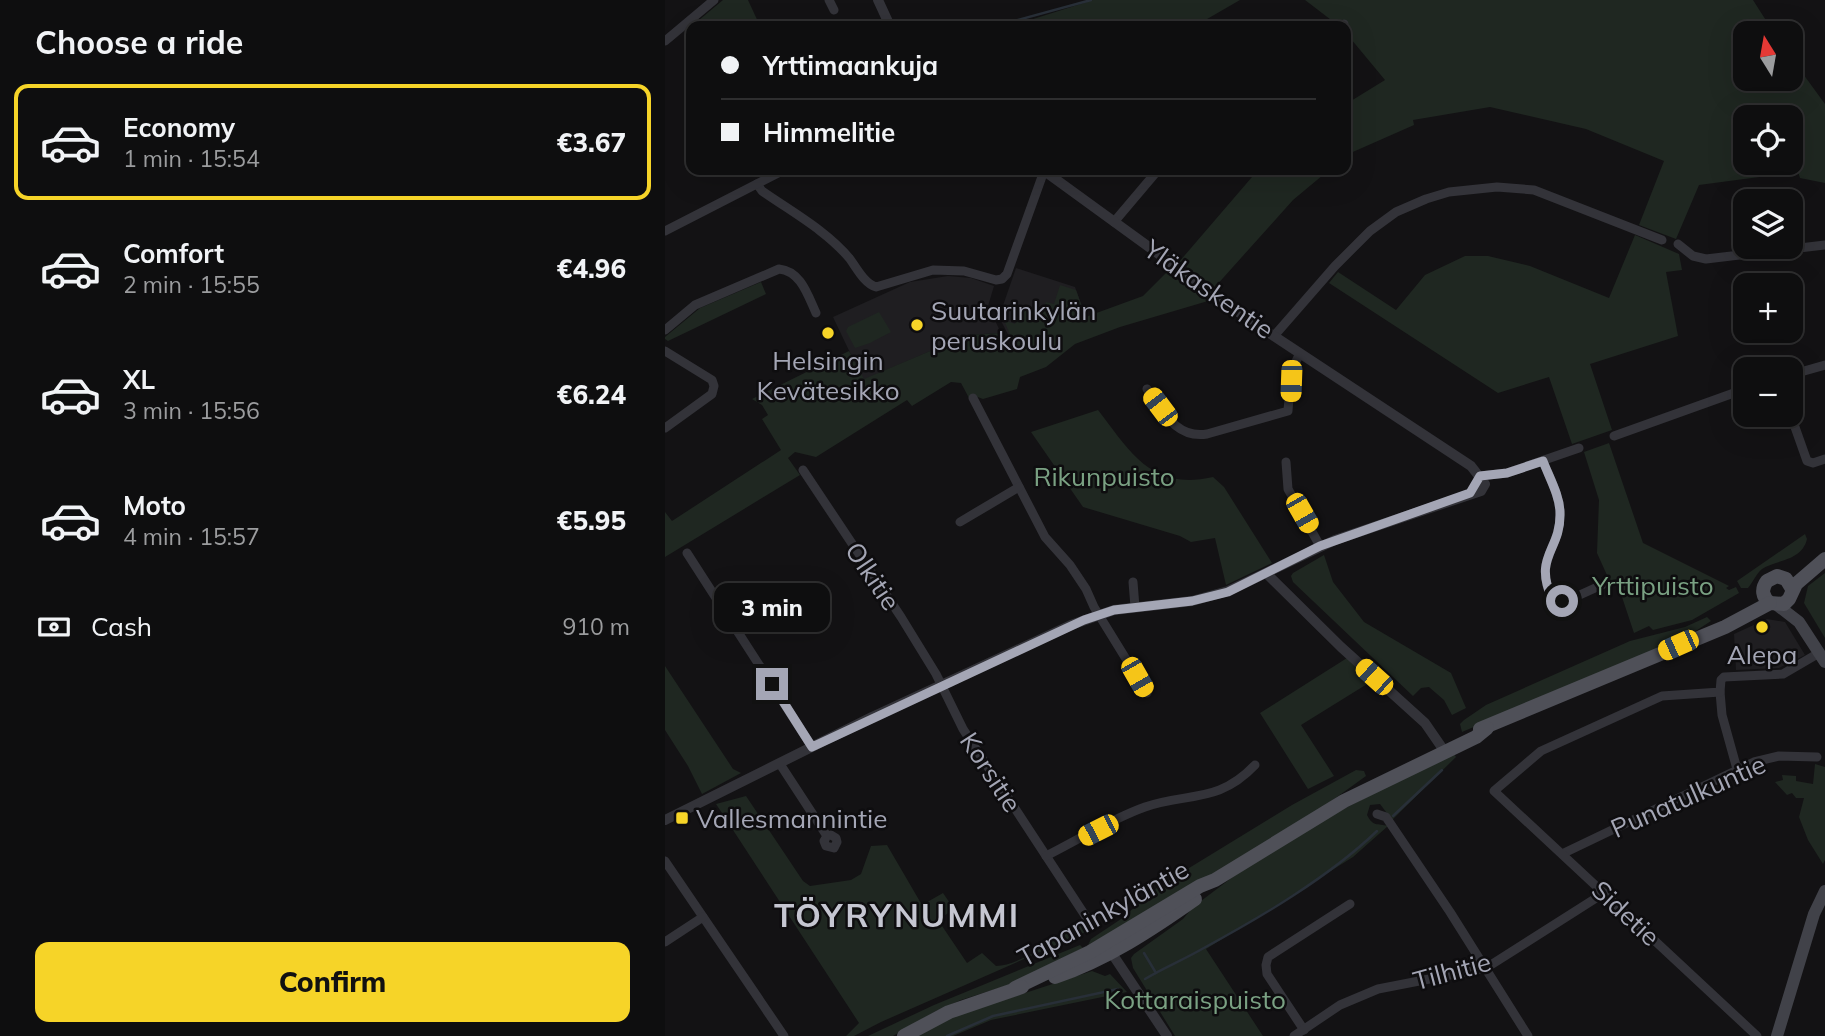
<!DOCTYPE html>
<meta charset="utf-8">
<style>
:root{--surface:#0e0e0f;--page:#171718;--text:#f1f3f6;--muted:#9b9c9e;--line:#2e2e2f;--accent:#f6d428}
body{margin:0;font-family:Mulish,sans-serif;background:var(--page);color:var(--text);height:100vh;display:flex;flex-direction:column;font-size:26px;white-space:nowrap}
*{box-sizing:border-box;margin:0}
p{font-size:23px;color:var(--muted)}
.icon{flex:none;width:38px;height:38px;fill:none;stroke:currentColor;stroke-width:2;stroke-linecap:round;stroke-linejoin:round}
.map{position:relative;flex:1;overflow:hidden}
.sheet{display:flex;flex-direction:column;background:var(--surface);width:665px}
.sheet>*{flex:none}
.banner{position:absolute;left:21px;top:21px;width:665px;height:154px;border-radius:14px;box-shadow:0 7px 28px #0002,0 0 0 2px var(--line);display:grid;align-content:center;height:154px;padding:0 35px;background:var(--surface)}
.needle{width:46px;rotate:349deg}
.tools{position:absolute;left:1068px;top:21px;display:grid;gap:14px}
.tools a{display:grid;place-items:center;width:70px;height:70px;border-radius:14px;background:var(--surface);box-shadow:0 7px 28px #0002,0 0 0 2px var(--line);font-size:35px}
.end{position:absolute;width:32px;height:32px;margin:-16px;border:9px solid #a4a6b5;background:#111;box-shadow:0 0 0 4px #111}
.from{border-radius:50%}
.bubble{position:absolute;height:49px;border-radius:14px;background:var(--surface);box-shadow:0 7px 28px #0002,0 0 0 2px var(--line);font-size:23px;font-weight:800;line-height:49px;text-align:center}
.car{position:absolute;width:21px;height:42px;margin:-21px -10px;border-radius:9px;box-shadow:0 0 5px 2px #0007;background:linear-gradient(#f5c518 24%,#345 0 40%,#f5c518 0 76%,#345 0 86%,#f5c518 0)}
.banner b{display:flex;align-items:center;gap:24px;height:66px;font-size:26px}
.banner b+b{border-top:2px solid var(--line)}
.banner i{width:18px;height:18px;background:var(--text)}
ul{padding:0;list-style:none}
li{display:flex;align-items:center;gap:21px;height:116px;margin:0 14px 10px;padding:0 21px;border:4px solid transparent;border-radius:14px}
li div{flex:1}
li b{display:block;font-size:26px}
li em{font-style:normal;font-weight:800}
li.on{border-color:var(--accent)}
li>.icon{width:63px;height:63px;stroke-width:1.5}
h2{padding:0 35px;font-size:32px;line-height:84px}
.pay{display:flex;align-items:center;gap:18px;height:77px;padding:0 35px;font-size:26px}
.pay p{margin-inline-start:auto}
.cta{display:flex;gap:14px;margin-top:auto;padding:14px 35px}
.cta a{flex:1;height:80px;border-radius:14px;background:var(--accent);color:#111;font-size:28px;font-weight:800;line-height:80px;text-align:center}
main{display:flex;flex:1;min-height:0}
.map>svg:first-child{display:block}
</style>
<main>
<section class="sheet">
<h2>Choose a ride</h2>
<ul>
<li class="on"><svg class="icon" aria-label="car" viewBox="0 0 24 24"><path d="M5 17H2v-5l4-1 3-4h7l3 4 3 1v5h-3M9 17h6M6 11h13"/><circle cx="7" cy="17" r="2"/><circle cx="17" cy="17" r="2"/></svg><div><b>Economy</b><p>1 min · 15:54</p></div><em>€3.67</em></li>
<li><svg class="icon" aria-label="car" viewBox="0 0 24 24"><path d="M5 17H2v-5l4-1 3-4h7l3 4 3 1v5h-3M9 17h6M6 11h13"/><circle cx="7" cy="17" r="2"/><circle cx="17" cy="17" r="2"/></svg><div><b>Comfort</b><p>2 min · 15:55</p></div><em>€4.96</em></li>
<li><svg class="icon" aria-label="car" viewBox="0 0 24 24"><path d="M5 17H2v-5l4-1 3-4h7l3 4 3 1v5h-3M9 17h6M6 11h13"/><circle cx="7" cy="17" r="2"/><circle cx="17" cy="17" r="2"/></svg><div><b>XL</b><p>3 min · 15:56</p></div><em>€6.24</em></li>
<li><svg class="icon" aria-label="car" viewBox="0 0 24 24"><path d="M5 17H2v-5l4-1 3-4h7l3 4 3 1v5h-3M9 17h6M6 11h13"/><circle cx="7" cy="17" r="2"/><circle cx="17" cy="17" r="2"/></svg><div><b>Moto</b><p>4 min · 15:57</p></div><em>€5.95</em></li>
</ul>
<div class="pay"><svg class="icon" aria-label="cash" viewBox="0 0 24 24"><path d="M3 7h18v10H3z"/><circle cx="12" cy="12" r="2"/></svg>Cash<p>910 m</p></div>
<div class="cta"><a>Confirm</a></div>
</section>
<div class="map">
<svg width="1160" height="1036" viewBox="0 0 1160 1036">
<rect width="100%" height="100%" fill="#131214"/>
<g fill="#1f1e21">
<path d="M351 268 410 287 421 317 348 344 334 317Z"/>
<path d="M283 276 306 278 329 286 323 306 336 333 303 335 198 380 168 317 245 282Z"/>
<path d="M1102 619 1120 622 1140 655 1114 668 1071 670 1069 634Z"/>
</g>
<g fill="#1f2721" fill-rule="evenodd">
<path d="M58 0H83L95 26H27Z"/>
<path d="M428 0H575L530 26H346Z"/>
<path d="M640 0H1088L1109 33H1080V79H1125V56L1160 104V183L1135 178 1133 172 1034 185 1011 239 974 225 999 161 921 129 825 107 748 120 749 125 681 155V104L720 80 681 33V26H674ZM1080 117H1125V163H1080Z"/>
<path d="M593 170H664L628 200 550 287 514 262Z"/>
<path d="M970 235 1014 254 1017 270 1001 272 1013 336 925 364 947 430 907 444 884 377 833 393 664 283 673 272 731 310 760 275 800 256H823L865 266 944 298Z"/>
<path d="M502 272 543 301 455 327 410 344 381 367 355 377 352 389 318 399 310 396 304 398 296 383 286 382 247 406 242 400 151 457 130 452 123 458 135 475 0 557V512L7 521 116 450 97 419 103 415 97 405 87 399 184 351 199 379 303 335 336 333 342 346 351 342H348L339 320 350 324 355 307 361 309 362 306 378 311 381 302 389 304 395 285 411 290 419 313 415 319 478 296Z"/>
<path d="M96 282 101 294 3 341 0 339V337L35 308Z"/>
<path d="M214 312 226 332 205 343 190 348 181 331 183 327Z"/>
<path d="M433 410C466 453 487 491 548 477L559 487 607 563 561 585 550 538 526 542 515 536 418 507 366 432Z"/>
<path d="M944 443 978 543 1064 586 1061 588 1064 590 1071 587 1074 593 1027 620 988 630 984 626 969 633 952 582 946 584 932 553 934 500 919 452Z"/>
<path d="M1140 534 1142 539C1137 561 1111 560 1097 569 1091 574 1088 582 1083 588H1076L1072 581Z"/>
<path d="M659 555 668 582 699 622 786 673 801 708 787 715 779 700 764 687 756 688 748 696 628 582 626 576 628 573Z"/>
<path d="M1160 573V638L1139 603 1143 586Z"/>
<path d="M1042 617 1046 621 1023 636 797 732 795 724 799 720 821 705 965 641 1020 627Z"/>
<path d="M682 658 707 681 636 725 669 776 643 789 595 713Z"/>
<path d="M0 666 68 769 76 773 37 794 23 766 0 730Z"/>
<path d="M788 752 791 757 727 820 715 804 705 805 702 815C708 827 712 823 723 826L688 857 541 949 598 1036H510L468 968 466 958 469 954 518 919 528 907 573 873 652 823Z"/>
<path d="M1150 764 1160 767V860L1158 864 1143 840 1134 817 1139 798H1131L1127 793 1122 795 1110 782 1118 780 1117 775 1131 776V781L1148 784Z"/>
<path d="M691 770 699 771 701 776 665 802 527 888 423 945 426 939 456 919 493 887 627 805Z"/>
<path d="M81 796 138 881 145 886 186 880 196 874 206 846 222 845 257 905 278 893 289 909 273 920 302 963 317 953 331 966C358 965 395 935 418 920L425 930 216 1022 189 1036H181L194 1023 51 804Z"/>
<path d="M415 945 418 948 343 985 296 1000 271 1011 228 1036H203L269 1005Z"/>
<path d="M427 971 440 976 445 974 462 992 326 1020 288 1036H249L287 1017Z"/>
</g>
<g fill="none" stroke-linecap="round" stroke-linejoin="round">
<g stroke="#282f38" stroke-width="2.5">
<path d="M331 26 426 0"/>
<path d="M728 816 777 770"/>
<path d="M479 953 491 973"/>
<path d="M480 979C498 968 518 960 537 949 596 917 664 877 712 831"/>
<path d="M282 1036 328 1016 453 989"/>
</g>
<g stroke="#333339" stroke-width="9">
<path d="M164 0 169 10"/>
<path d="M675 26 679 24"/>
<path d="M0 41 49 0"/>
<path d="M92 184 97 191C127 212 162 231 185 259 192 269 200 284 211 287L268 270 299 271 331 280 337 279 342 274 379 171"/>
<path d="M449 222 493 170"/>
<path d="M0 231 119 170"/>
<path d="M1013 244 1028 256 1041 259 1160 245"/>
<path d="M0 330 30 305 114 269C136 271 143 296 151 313"/>
<path d="M609 336 670 266 705 231 731 212 761 199 784 192 832 187 869 190 997 240"/>
<path d="M0 351 47 380 49 386 47 394 0 428"/>
<path d="M1125 375 1160 365"/>
<path d="M482 389C498 411 511 439 542 434L623 411 626 372 635 353"/>
<path d="M308 398 380 537 405 565 421 589 429 607 482 693"/>
<path d="M1125 413 1142 461 1148 463 1160 459"/>
<path d="M949 436 1080 389"/>
<path d="M878 461C884 477 895 496 895 513 896 551 867 556 888 602L908 598 939 584"/>
<path d="M621 462 623 489 655 546"/>
<path d="M138 470 236 617 271 674 298 729 425 923"/>
<path d="M815 476 842 473 914 448"/>
<path d="M295 522 354 487"/>
<path d="M22 553 147 747"/>
<path d="M468 582 470 607"/>
<path d="M1055 692 1057 715 1072 769"/>
<path d="M115 764 162 836 159 841 161 846 169 848 172 842 171 838 166 835 162 836"/>
<path d="M712 814 721 817 785 912 863 1036"/>
<path d="M899 853 1089 762 1114 756 1152 757"/>
<path d="M381 856C413 840 446 819 480 807 523 792 553 804 590 765"/>
<path d="M0 861 119 1036"/>
<path d="M0 942 38 917"/>
<path d="M639 1030 602 974 601 965 603 957 685 904"/>
<path d="M629 1036 675 1005 713 989 821 968 939 893"/>
<path d="M1092 1036 829 791 876 751 997 696 1055 692 1056 680 1059 677 1118 674 1154 653"/>
</g>
<g stroke="#333339" stroke-width="10">
<path d="M213 0 225 26"/>
<path d="M602 574 676 647 760 723 780 752"/>
<path d="M0 820 207 717 406 625 449 610 527 601 563 591 670 540 816 491 820 484 806 466 583 319 378 170"/>
<path d="M444 949 502 1036"/>
</g>
<g stroke="#414249" stroke-width="12">
<path d="M1112 605 1134 622 1160 662"/>
<path d="M1112 1036 1149 914 1160 891"/>
</g>
<g stroke="#4f5058" stroke-width="14">
<path d="M1127 589 1121 579 1112 576 1102 581C1096 589 1097 597 1105 603L1119 604 1124 599 1131 584 1160 559"/>
<path d="M815 729 1060 627 1105 603"/>
<path d="M390 977C442 959 486 930 530 899"/>
<path d="M350 988 425 952 535 886 550 880 679 801 811 737 822 728"/>
<path d="M239 1036 284 1012 357 987"/>
</g>
</g>
<g fill="none" stroke-linecap="round" stroke-linejoin="round">
<path stroke="#a4a6b5" stroke-width="9" d="M107 684 147 747 419 620 449 610 527 601 563 592 655 546 805 493 815 476 842 473 878 461C884 477 895 496 895 513 896 552 867 555 888 601H897"/>
</g>
<g fill="#f6d428" stroke="#0e0d0f" stroke-width="2.5">
<circle cx="252" cy="325" r="7"/>
<circle cx="163" cy="333" r="7"/>
<circle cx="1097" cy="627" r="7"/>
<rect x="10" y="811" width="14" height="14" rx="3.5"/>
</g>
<g text-anchor="middle" dominant-baseline="central" stroke-width="5" stroke-linejoin="round" paint-order="stroke">
<g font-size="26" fill="#a4a6b5" stroke="#0e0d0f">
<text transform="translate(544 289) rotate(35)">Yläkaskentie</text>
<text transform="translate(208 576) rotate(56)">Olkitie</text>
<text transform="translate(326 772) rotate(57)">Korsitie</text>
<text transform="translate(1023 796) rotate(-24)">Punatulkuntie</text>
<text transform="translate(438 913) rotate(-29)">Tapaninkyläntie</text>
<text transform="translate(961 913) rotate(43)">Sidetie</text>
<text transform="translate(787 971) rotate(-15)">Tilhitie</text>
</g>
<g font-size="26" fill="#a4a6b5" stroke="#0e0d0f" text-anchor="start">
<text x="266" y="310">Suutarinkylän<tspan x="266" dy="30">peruskoulu</tspan></text>
<text x="163" y="360" text-anchor="middle">Helsingin<tspan x="163" dy="30">Kevätesikko</tspan></text>
<text x="1097" y="654" text-anchor="middle">Alepa</text>
<text x="31" y="818">Vallesmannintie</text>
</g>
<g font-size="26" fill="#7aa183" stroke="#0e0d0f">
<text x="439" y="476">Rikunpuisto</text>
<text x="988" y="585">Yrttipuisto</text>
<text x="530" y="999">Kottaraispuisto</text>
</g>
<g font-size="33" font-weight="bold" letter-spacing="2" fill="#c5c6d1" stroke="#0e0d0f">
<text x="232" y="914">TÖYRYNUMMI</text>
</g>
</g>
</svg>
<div class="tools">
<a><svg class="needle" viewBox="-14 -14 28 28"><path d="M0-13l5 13h-10z" fill="#e53935"/><path d="M0 13l5-13h-10z" fill="#9b9c9e"/></svg></a>
<a><svg class="icon" aria-label="locate" viewBox="0 0 24 24"><circle cx="12" cy="12" r="6"/><path d="M12 2v4M12 18v4M2 12h4M18 12h4"/></svg></a>
<a><svg class="icon" aria-label="layers" viewBox="0 0 24 24"><path d="M12 4l9 5-9 5-9-5zM3 14l9 5 9-5"/></svg></a>
<a>+</a>
<a>−</a>
</div>
<i class="end from" style="left:897px;top:601px"></i>
<i class="end" style="left:107px;top:684px"></i>
<div class="bubble" style="left:49px;top:583px;width:116px">3 min</div>
<i class="car" style="left:626px;top:381px;rotate:182deg"></i>
<i class="car" style="left:495px;top:407px;rotate:323deg"></i>
<i class="car" style="left:637px;top:513px;rotate:150deg"></i>
<i class="car" style="left:1013px;top:645px;rotate:246deg"></i>
<i class="car" style="left:472px;top:677px;rotate:150deg"></i>
<i class="car" style="left:709px;top:677px;rotate:312deg"></i>
<i class="car" style="left:433px;top:830px;rotate:243deg"></i>
<div class="banner">
<b><i class="from"></i>Yrttimaankuja</b>
<b><i></i>Himmelitie</b>
</div>
</div>
</main>
